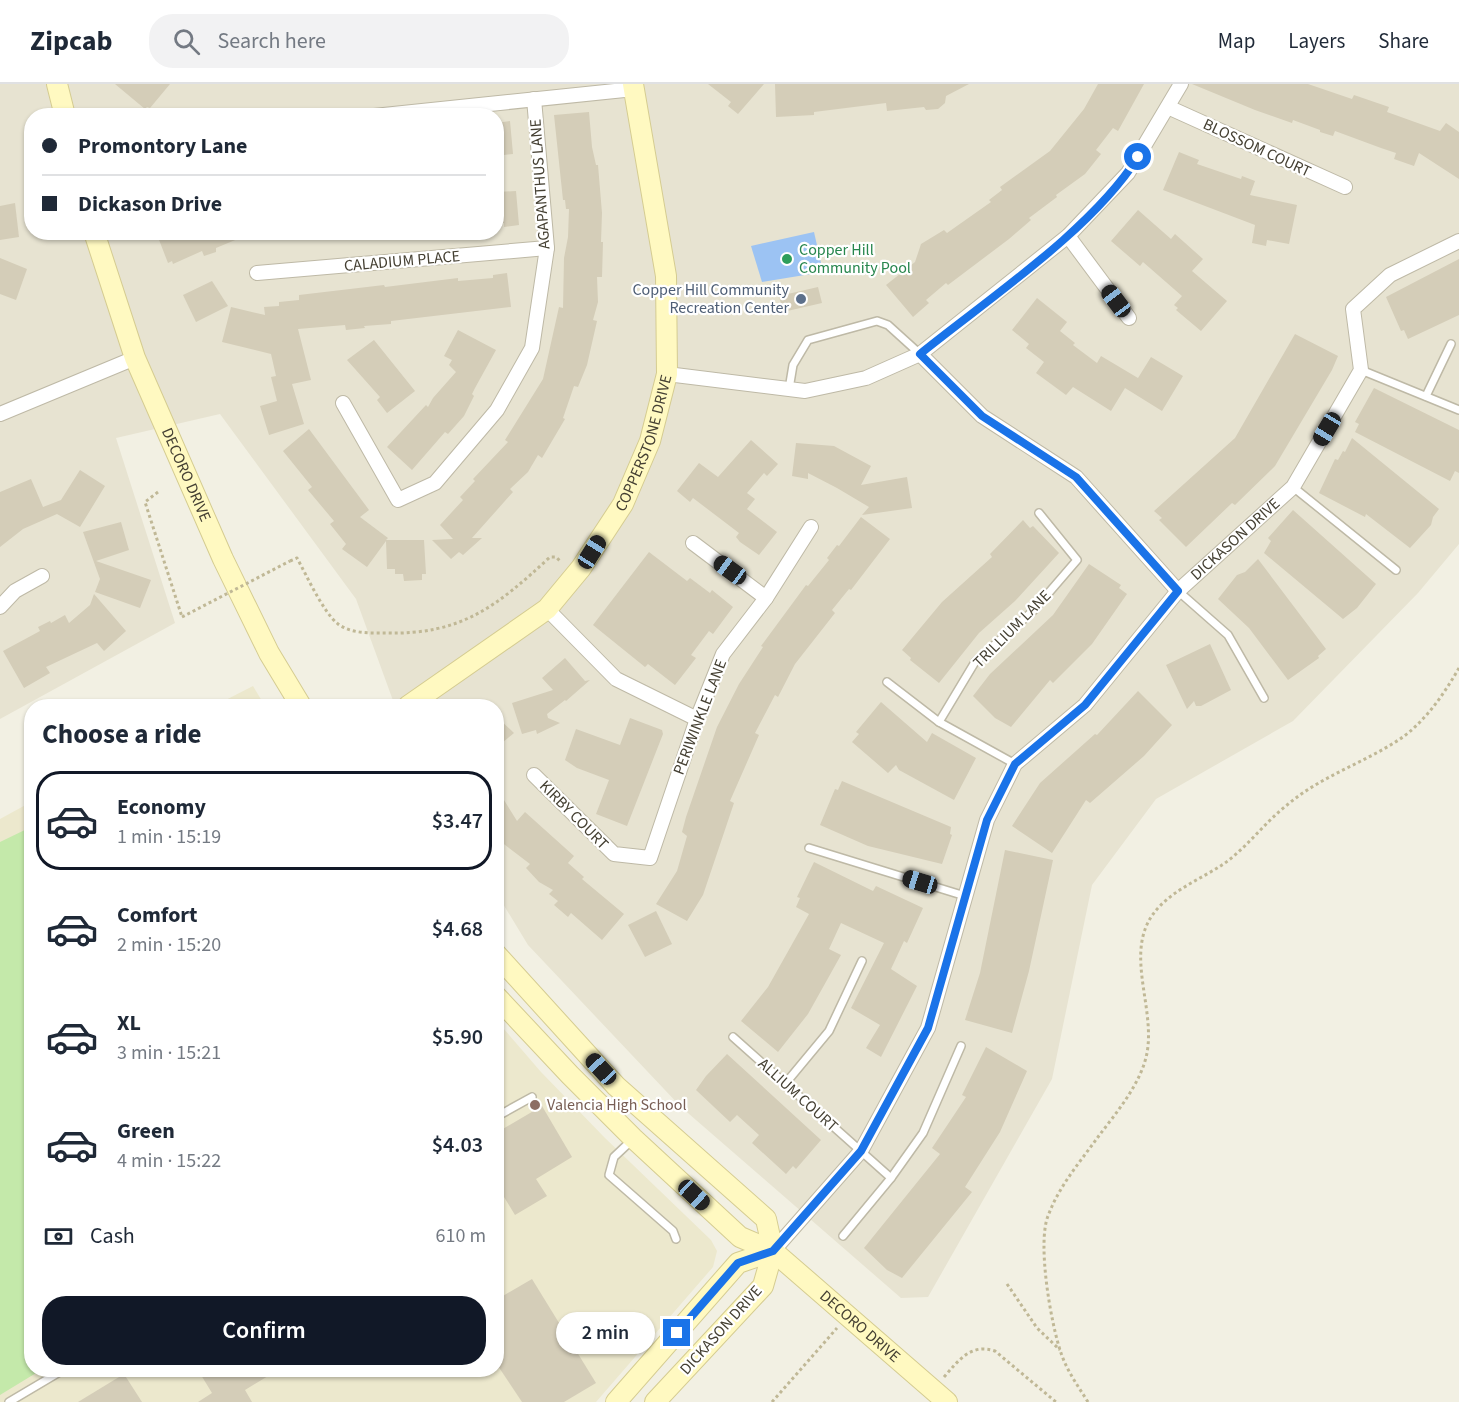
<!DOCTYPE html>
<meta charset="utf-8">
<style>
:root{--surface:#fff;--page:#f2f2f3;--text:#1f2937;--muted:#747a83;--line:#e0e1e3;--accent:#111827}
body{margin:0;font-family:"Source Sans 3",sans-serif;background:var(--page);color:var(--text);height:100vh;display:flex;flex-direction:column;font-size:22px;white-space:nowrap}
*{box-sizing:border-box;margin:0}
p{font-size:20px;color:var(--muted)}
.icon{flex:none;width:33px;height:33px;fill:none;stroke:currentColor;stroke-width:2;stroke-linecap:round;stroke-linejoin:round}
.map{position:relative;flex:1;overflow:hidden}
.details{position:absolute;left:24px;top:615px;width:480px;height:678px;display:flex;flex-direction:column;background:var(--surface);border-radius:24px;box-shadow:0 2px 4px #0004}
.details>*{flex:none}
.banner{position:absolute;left:24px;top:24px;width:480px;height:132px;border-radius:24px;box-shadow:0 2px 4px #0004;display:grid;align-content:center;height:132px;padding:0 18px;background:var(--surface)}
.end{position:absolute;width:27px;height:27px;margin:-14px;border:8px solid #1a73e8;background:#fff;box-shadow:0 0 0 3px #fff}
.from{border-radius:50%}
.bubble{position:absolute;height:42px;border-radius:21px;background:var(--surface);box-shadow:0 2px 4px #0004;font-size:20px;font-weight:600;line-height:42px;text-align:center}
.car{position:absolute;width:18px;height:36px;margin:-18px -9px;border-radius:8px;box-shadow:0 0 4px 2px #0007;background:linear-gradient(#222 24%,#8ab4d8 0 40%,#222 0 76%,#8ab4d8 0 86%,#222 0)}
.banner b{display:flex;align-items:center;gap:21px;height:57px;font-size:22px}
.banner b+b{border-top:2px solid var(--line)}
.banner i{width:15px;height:15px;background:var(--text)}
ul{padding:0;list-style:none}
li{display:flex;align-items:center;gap:18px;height:99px;margin:0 12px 9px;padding:0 6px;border:3px solid transparent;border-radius:24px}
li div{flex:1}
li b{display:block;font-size:22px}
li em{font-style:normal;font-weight:600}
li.selected{border-color:var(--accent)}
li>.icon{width:54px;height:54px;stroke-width:1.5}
h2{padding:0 18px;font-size:27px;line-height:72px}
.pay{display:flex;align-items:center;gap:15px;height:66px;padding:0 18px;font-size:22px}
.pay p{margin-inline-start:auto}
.button{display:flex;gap:12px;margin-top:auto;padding:12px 18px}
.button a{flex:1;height:69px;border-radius:24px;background:var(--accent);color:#fff;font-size:24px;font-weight:600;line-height:69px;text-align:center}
header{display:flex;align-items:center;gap:36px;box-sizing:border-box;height:84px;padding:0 30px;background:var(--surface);border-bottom:2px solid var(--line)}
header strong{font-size:28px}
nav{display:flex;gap:33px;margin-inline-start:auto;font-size:21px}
.search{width:420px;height:54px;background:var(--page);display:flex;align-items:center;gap:15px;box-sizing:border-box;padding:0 21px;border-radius:24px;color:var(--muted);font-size:22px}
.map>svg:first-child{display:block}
</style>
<header>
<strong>Zipcab</strong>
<div class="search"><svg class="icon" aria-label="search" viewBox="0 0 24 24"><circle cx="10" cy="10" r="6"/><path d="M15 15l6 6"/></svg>Search here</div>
<nav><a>Map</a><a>Layers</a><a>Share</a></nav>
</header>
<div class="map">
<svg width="1459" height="1318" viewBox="0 0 1459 1318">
<rect width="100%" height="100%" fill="#f2f0e3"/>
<path fill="#e7e3d1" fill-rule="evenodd" d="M0 0H1459V460L1418 509 1293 637 1156 715 1092 801 1052 995 928 1213 901 1214 681 1023 528 861 497 810 496 622H395L356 515 220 330 116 354 175 539 0 635ZM32 32H496V148H32Z"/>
<g fill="#ece8cd">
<path d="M253 602 265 622H214Z"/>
<path d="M31 718 32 1286H496L497 937 541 988 605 1054 711 1156 717 1167 713 1183 596 1318H0V735Z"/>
</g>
<path fill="#c4e9aa" d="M31 743 32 1286H41L0 1311V758Z"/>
<path fill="#9cc3f3" d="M814 148 823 188 762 198 751 162Z"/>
<g fill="#d4cdb8">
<path d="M115 0H170L150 24 147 23 145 25Z"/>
<path d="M708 0H764L738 30 728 22 731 18Z"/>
<path d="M775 0H969L946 12 945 19 938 25 926 26 924 23 887 27 886 19 814 28V31L776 33Z"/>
<path d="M1098 0H1144L1118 47 1113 44 1096 66 1101 70 1085 90 1056 111 1057 113 1029 134 1031 136 1009 155 948 201 946 199 926 216 929 219 913 233 886 201 915 178 921 160 944 146 947 149 991 118 989 116 1002 106 1000 103 1050 67 1084 25Z"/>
<path d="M1192 0H1308L1352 15 1354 11 1389 23 1387 28 1440 47 1446 39 1459 48V95L1419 69 1414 82 1394 75 1396 69 1381 64 1335 47 1333 52 1320 48V46L1293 36 1292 39 1255 26Z"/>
<path d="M589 28 592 63 596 81H598L602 129 601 158H603L602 193H597L598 218 593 236 597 237 587 281 578 303 574 302 563 334 565 335 542 374 538 371 528 388 510 405 513 408 472 454H482L463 471 459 468 451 475 432 456 453 455 440 441 463 416 460 413 475 397 473 395 508 358 505 356 543 295 559 223 563 224 564 174 568 153 569 125H566L565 116H563L554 31Z"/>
<path d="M510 37 513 70 496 72V39Z"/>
<path d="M1179 68 1199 76 1197 80 1241 95 1242 92 1255 97 1250 111 1297 121 1289 160 1267 156 1266 162 1252 159 1255 141 1163 106Z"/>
<path d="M516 107 519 141 504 143V139H496V108Z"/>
<path d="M15 119 19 153 0 156V122Z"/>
<path d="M1138 126 1171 155 1175 150 1203 175 1192 187 1227 217 1201 247 1176 226 1178 224 1174 221 1182 212 1143 178 1140 182 1111 157Z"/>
<path d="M156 148H252V149L216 164V168L204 172 202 167 173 180 172 177 168 179Z"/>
<path d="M0 174 27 185 16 216 0 210Z"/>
<path d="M1459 175V231L1408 255 1404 246 1401 247 1386 213Z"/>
<path d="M507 189 511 223 391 237V240L364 242 365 244 346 246 345 241 298 245 311 296 292 300 304 340 269 351 260 322 277 317 271 293 276 292 271 270 222 258 231 223 265 231 264 223 279 222V218L299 216V211L384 201 385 203 458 194V197L493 194V191Z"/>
<path d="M212 197 228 222 196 238 183 211Z"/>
<path d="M818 203 822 219 783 228 779 212Z"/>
<path d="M1037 214 1067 238 1060 247 1075 259 1073 261 1097 279 1101 272 1138 294 1151 273 1183 292 1162 327 1125 304 1111 327 1073 303 1066 311 1036 289 1044 278 1026 264 1029 260 1012 246Z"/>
<path d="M458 246 496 266 475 304 472 310 474 312 464 332 448 350 445 348 412 386 387 363 426 321 428 323 433 314 456 288 449 281 452 276 444 272Z"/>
<path d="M1295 250 1338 272 1332 286 1275 382 1235 421 1232 419 1186 463 1159 436 1162 434 1154 427 1235 354Z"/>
<path d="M374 256 415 307 387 329 377 316 380 313 347 276Z"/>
<path d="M1374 304 1459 346V389L1455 387 1450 397 1355 348 1359 340 1355 338Z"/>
<path d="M309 345 369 426 360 433 388 454 386 456H424L426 490H422V496L404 497 403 490H395V485H387L386 457 367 483 342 465 346 460 330 440 334 437 308 406 312 403 283 367Z"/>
<path d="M1352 354 1439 425 1433 433 1431 441 1410 464 1366 430 1365 433 1319 409 1335 375 1338 376 1343 367 1345 368Z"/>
<path d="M751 356 778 380 767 392 764 389 747 409 755 415 747 425 777 448 759 471 740 458 736 453 739 449 693 414 690 418 677 407 699 379 718 393Z"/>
<path d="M796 359 834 362 871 382 861 401 907 393 912 424 862 431 869 423 837 404 808 389V395L792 392Z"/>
<path d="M80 386 105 402 80 443 57 430 23 445 0 463V408L31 395 43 423 61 416Z"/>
<path d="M1293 426 1376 500 1357 524 1343 535 1264 469 1271 457 1268 454Z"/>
<path d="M861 433 890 455 851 506 849 505 832 526 835 529 795 580 778 613 775 611 755 649 759 651 730 717 734 719 703 811 687 837 656 820 677 787 687 752 682 748 686 733 717 643 739 600 763 563 761 562 806 501 808 502 829 476 827 474 837 461 839 462Z"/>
<path d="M1023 436 1030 444 1033 442 1059 469 1015 517 979 549 939 599 910 576 911 574 902 566 942 518 992 473 990 470Z"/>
<path d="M121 438 129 466 96 477 151 496 140 524 95 508 100 495 83 448Z"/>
<path d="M649 468 687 497 690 494 710 509 712 506 733 523 713 550 709 547 691 571 696 574 675 601 648 580 645 583 593 541Z"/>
<path d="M1258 475 1326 565 1318 572 1319 574 1288 596 1249 544 1218 515 1237 491 1245 488Z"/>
<path d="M1089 480 1121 501 1119 504 1127 510 1092 560 1053 599 1050 596 1011 643 995 634 973 612 990 590 1053 531Z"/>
<path d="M94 510 126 547 104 567 97 559 46 583 50 589 24 604 3 567 40 547 38 543 50 537 51 539 65 531 69 539 90 521Z"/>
<path d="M1210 560 1231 606 1201 622H1196L1194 617 1187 625 1166 581Z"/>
<path d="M565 574 585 597 590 596 566 617 565 616 547 630 548 634 560 639 537 650 536 646 522 650 512 619 553 606 542 594Z"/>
<path d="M1138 607 1172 641 1144 672 1090 719 1086 716 1052 769 1012 742 1040 699 1095 650 1097 651Z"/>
<path d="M881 618 927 658 932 649 976 674 954 716 899 686 896 681 888 689 852 658 859 650 856 648Z"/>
<path d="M496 632 514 649 496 664Z"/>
<path d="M630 634 662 646 663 650 627 742 596 730 609 696 577 684 565 676 576 645 620 661Z"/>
<path d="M842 697 951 743 950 750 952 751 942 780 868 762 820 741 835 705 838 706Z"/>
<path d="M496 703 517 737 525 728 574 772 568 779 584 793 582 795 624 830 602 856 571 829 568 833 554 821 558 817 549 810 553 806 539 798 526 784 530 780 496 754Z"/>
<path d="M1005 766 1053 776 1029 887 1012 949 965 936 980 889Z"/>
<path d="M814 778 873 807 876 802 923 824 907 859 904 857 891 885 917 902 881 973 866 964 880 941 851 924 884 859 841 839 829 865 841 871 808 930 778 968 741 937 768 903 809 830 796 823 800 814 797 813Z"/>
<path d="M656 827 672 860 645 873 628 841Z"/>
<path d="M986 963 1027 987 1000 1048 965 1103 972 1108 902 1194 887 1186 864 1164 940 1070 932 1064 966 1013 962 1011Z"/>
<path d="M727 970 821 1056 796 1085 793 1082 786 1090 752 1059 759 1051 737 1031 730 1038 696 1006 706 992Z"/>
<path d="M542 1022 572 1073 536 1095 547 1112 515 1131 496 1100V1049Z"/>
<path d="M532 1195 596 1299 564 1318H522L496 1279V1216Z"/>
<path d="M210 1286H278L245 1306 252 1318H198L212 1309 201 1291Z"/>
<path d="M124 1290 142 1318H78Z"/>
</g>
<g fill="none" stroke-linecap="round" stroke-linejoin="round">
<defs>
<g id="lane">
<path d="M1361 286 1459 326"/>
<path d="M789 305 793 281 808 256 877 237 888 241 920 270"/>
<path d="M1426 312 1451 260"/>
<path d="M1293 403 1396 486"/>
<path d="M1178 507 1228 551 1264 614"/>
<path d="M887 598 939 638 1015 680"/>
<path d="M939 638 975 578 1033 527 1077 476 1039 429"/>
<path d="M809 764 965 812"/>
<path d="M733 953 891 1094"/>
<path d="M785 1000 829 947 862 877"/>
<path d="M496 1033 532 1013"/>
<path d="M632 1056 614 1073 609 1091 673 1147 676 1155"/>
<path d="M843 1152 891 1094 923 1049 961 962"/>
<path d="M9 1318 63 1286"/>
</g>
<g id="street">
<path d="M1170 24 1345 103"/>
<path d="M374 32 634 5"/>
<path d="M1068 152 1129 234"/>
<path d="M257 189 547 164"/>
<path d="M920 270 982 332 1076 393 1178 507"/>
<path d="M667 290 805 307 866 294 920 270 1068 152 1128 89 1181 0"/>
<path d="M343 319 398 416 435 399 497 326 532 264 547 164 534 15"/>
<path d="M0 330 135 274"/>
<path d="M693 459 766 514"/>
<path d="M0 523 15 507 42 492"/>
<path d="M547 525 616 595 697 635"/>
<path d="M534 691 614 770 650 774 697 635 723 570 766 514 811 443"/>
<path id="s1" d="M773 1167 861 1067 928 944 987 736 1015 680 1085 621 1178 507 1293 403 1361 286 1353 225 1390 191 1459 157"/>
</g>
<g id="secondary">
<path d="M57 0 65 32"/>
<path id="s2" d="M94 148 135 274 223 475 269 569 301 622"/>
<path id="s3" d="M408 622 547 525 581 484 623 420 650 357 667 290 666 192 633 0"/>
<path d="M496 870 616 1002 766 1135 773 1167 763 1202 655 1318"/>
<path id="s4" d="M496 912 570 991 633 1054 740 1153 773 1167 947 1318"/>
<path d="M616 1318 738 1179 773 1167"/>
</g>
</defs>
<use href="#lane" stroke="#beb9a6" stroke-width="10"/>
<use href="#street" stroke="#beb9a6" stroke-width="16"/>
<use href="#secondary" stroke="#d5cc91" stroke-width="22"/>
<g stroke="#c0b896" stroke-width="3" stroke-dasharray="3 3" stroke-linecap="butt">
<path d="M158 408 145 418 182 533"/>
<path d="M290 477 297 474C307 492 323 528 338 540 352 550 370 549 386 549 462 551 497 522 550 473H556L561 478"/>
<path d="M1007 1200 1037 1244 1060 1266"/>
<path d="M944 1293C959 1276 971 1259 995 1267L1056 1318"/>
<path d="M772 1318 837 1244"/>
<path d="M1088 1318C1078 1302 1067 1287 1061 1269 1051 1240 1037 1160 1048 1132 1059 1102 1080 1078 1098 1053 1116 1029 1141 1000 1147 969 1156 920 1120 862 1160 822 1176 805 1202 794 1222 781 1246 765 1264 739 1287 721 1321 692 1364 679 1400 655 1425 638 1444 610 1459 584"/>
</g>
<use href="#lane" stroke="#fff" stroke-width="7"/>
<use href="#street" stroke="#fff" stroke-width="14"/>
<use href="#secondary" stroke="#fff9c1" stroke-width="20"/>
<path stroke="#c0b896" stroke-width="3" stroke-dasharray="3 3" stroke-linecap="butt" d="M182 533 290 477"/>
</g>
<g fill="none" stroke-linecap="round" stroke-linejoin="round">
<path stroke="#1a73e8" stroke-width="8" d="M677 1249 738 1179 773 1167 861 1067 928 944 987 736 1015 680 1085 621 1178 507 1076 393 982 332 920 270C988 215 1092 146 1138 73"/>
</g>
<circle fill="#2e9e5b" stroke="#fff" stroke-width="2" cx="787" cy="175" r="6"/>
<circle fill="#5c6f8a" stroke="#fff" stroke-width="2" cx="801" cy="215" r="6"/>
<circle fill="#8d6e63" stroke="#fff" stroke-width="2" cx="535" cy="1021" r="6"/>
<g text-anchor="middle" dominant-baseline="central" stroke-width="4.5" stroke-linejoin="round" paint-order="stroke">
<g font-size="16" fill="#454033" stroke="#fff">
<text transform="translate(1257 64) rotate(25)">BLOSSOM COURT</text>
<text transform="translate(540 100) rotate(-94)">AGAPANTHUS LANE</text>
<text transform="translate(402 177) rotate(-5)">CALADIUM PLACE</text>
<text stroke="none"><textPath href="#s3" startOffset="364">COPPERSTONE DRIVE</textPath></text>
<text stroke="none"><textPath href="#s2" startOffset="260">DECORO DRIVE</textPath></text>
<text stroke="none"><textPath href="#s1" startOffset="868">DICKASON DRIVE</textPath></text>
<text transform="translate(1012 545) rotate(-45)">TRILLIUM LANE</text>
<text transform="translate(700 633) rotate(-69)">PERIWINKLE LANE</text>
<text transform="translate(574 731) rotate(45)">KIRBY COURT</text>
<text transform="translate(798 1011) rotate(42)">ALLIUM COURT</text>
<text stroke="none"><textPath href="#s4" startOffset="494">DECORO DRIVE</textPath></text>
<text transform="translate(721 1246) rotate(-48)">DICKASON DRIVE</text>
</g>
<g font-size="16" fill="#27864d" stroke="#fff" text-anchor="start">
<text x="799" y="166">Copper Hill<tspan x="799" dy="18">Community Pool</tspan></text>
</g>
<g font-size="16" fill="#4e5e75" stroke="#fff" text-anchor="end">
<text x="789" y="206">Copper Hill Community<tspan x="789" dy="18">Recreation Center</tspan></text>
</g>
<g font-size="16" fill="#785e54" stroke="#fff" text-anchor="start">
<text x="547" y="1021">Valencia High School</text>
</g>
</g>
</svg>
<i class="end from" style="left:1138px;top:73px"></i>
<i class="end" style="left:677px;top:1249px"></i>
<div class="bubble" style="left:556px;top:1228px;width:99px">2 min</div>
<i class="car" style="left:1116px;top:217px;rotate:323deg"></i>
<i class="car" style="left:1327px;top:345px;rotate:211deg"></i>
<i class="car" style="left:592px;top:468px;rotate:32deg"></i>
<i class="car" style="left:730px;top:486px;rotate:306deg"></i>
<i class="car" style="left:920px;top:798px;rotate:287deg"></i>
<i class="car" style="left:601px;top:985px;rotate:317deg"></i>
<i class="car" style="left:694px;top:1111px;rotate:133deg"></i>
<div class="banner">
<b><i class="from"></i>Promontory Lane</b>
<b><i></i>Dickason Drive</b>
</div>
<section class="details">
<h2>Choose a ride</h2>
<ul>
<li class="selected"><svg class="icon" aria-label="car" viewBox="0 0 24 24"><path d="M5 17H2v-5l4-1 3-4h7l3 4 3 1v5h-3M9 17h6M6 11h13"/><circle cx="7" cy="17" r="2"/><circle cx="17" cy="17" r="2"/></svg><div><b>Economy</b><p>1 min · 15:19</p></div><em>$3.47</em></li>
<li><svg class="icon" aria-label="car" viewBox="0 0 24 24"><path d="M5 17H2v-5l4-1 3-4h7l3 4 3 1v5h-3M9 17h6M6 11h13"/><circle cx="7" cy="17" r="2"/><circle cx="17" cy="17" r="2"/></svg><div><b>Comfort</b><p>2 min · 15:20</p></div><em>$4.68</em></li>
<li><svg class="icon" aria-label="car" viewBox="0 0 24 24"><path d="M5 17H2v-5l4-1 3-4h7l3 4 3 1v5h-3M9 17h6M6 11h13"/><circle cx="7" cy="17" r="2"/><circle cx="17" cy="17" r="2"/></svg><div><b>XL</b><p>3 min · 15:21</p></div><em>$5.90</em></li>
<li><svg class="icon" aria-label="car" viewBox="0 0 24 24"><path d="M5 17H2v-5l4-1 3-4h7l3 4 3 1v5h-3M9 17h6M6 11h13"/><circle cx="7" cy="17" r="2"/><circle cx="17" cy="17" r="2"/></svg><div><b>Green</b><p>4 min · 15:22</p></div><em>$4.03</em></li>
</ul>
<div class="pay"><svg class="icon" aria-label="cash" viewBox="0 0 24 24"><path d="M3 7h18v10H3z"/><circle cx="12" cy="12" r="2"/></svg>Cash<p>610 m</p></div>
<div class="button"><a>Confirm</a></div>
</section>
</div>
